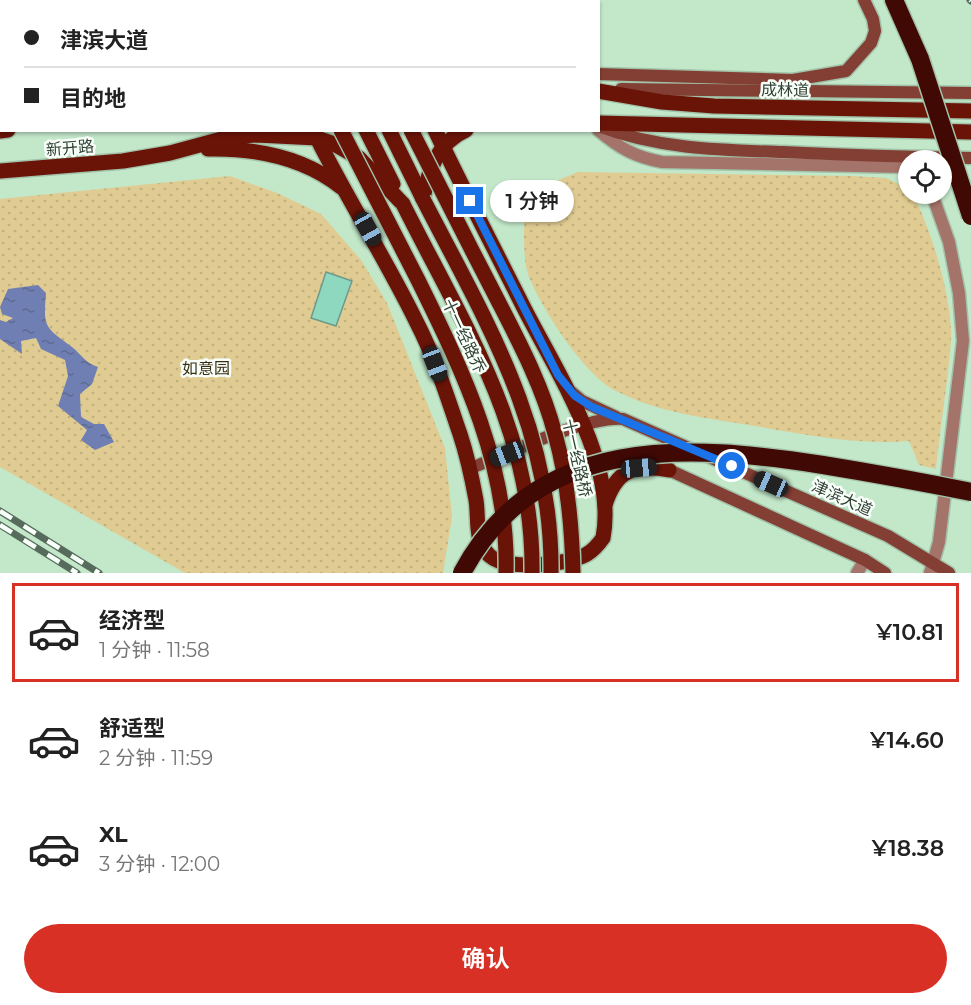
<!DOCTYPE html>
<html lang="zh">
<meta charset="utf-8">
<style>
:root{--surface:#fff;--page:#f2f2f2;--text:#222;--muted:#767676;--line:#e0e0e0;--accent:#d93025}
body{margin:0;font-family:Montserrat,"Noto Sans SC",sans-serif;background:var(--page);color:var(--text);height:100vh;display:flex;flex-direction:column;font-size:22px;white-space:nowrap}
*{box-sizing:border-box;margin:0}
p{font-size:20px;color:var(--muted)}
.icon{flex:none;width:33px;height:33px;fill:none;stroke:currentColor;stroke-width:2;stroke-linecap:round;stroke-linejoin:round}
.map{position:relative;height:573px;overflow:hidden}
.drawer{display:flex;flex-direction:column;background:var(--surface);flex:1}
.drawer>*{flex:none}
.guide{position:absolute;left:0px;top:0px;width:600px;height:132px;box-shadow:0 2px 4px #0004;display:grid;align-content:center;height:132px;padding:0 24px;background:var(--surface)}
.controls{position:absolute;left:898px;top:150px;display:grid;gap:12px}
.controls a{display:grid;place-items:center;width:54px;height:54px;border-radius:50%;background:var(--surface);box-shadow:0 2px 4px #0004;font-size:30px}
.end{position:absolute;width:27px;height:27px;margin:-14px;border:8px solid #1a73e8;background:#fff;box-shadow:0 0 0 3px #fff}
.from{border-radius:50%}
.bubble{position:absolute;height:42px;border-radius:21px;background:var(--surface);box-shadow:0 2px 4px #0004;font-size:20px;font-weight:600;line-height:42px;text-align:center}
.car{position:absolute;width:18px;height:36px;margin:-18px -9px;border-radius:8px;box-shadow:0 0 4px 2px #0007;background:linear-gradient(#222 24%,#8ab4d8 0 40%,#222 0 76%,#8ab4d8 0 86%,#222 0)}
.guide b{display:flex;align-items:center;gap:21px;height:57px;font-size:22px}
.guide b+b{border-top:2px solid var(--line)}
.guide i{width:15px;height:15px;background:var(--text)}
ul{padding:10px 0 0;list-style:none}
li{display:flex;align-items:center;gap:18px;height:99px;margin:0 12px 9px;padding:0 12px;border:3px solid transparent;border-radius:0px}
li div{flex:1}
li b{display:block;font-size:22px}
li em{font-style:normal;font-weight:600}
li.active{border-color:var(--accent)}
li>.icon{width:54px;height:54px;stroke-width:1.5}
.action{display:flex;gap:12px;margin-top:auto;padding:12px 24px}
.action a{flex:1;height:69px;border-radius:36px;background:var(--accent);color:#fff;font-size:24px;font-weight:600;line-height:69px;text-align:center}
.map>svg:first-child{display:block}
</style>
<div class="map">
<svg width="971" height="573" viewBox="0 0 971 573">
<defs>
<pattern id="park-dots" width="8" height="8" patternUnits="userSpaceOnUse" patternTransform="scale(1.5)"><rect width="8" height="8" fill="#e0cc92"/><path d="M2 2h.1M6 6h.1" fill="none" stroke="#c1b07e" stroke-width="1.8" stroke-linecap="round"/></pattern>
<pattern id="water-ripples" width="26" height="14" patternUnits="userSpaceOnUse" patternTransform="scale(1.5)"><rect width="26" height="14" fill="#6f7fb3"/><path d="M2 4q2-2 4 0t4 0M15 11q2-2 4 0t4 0" fill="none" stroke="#5c6a92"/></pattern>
</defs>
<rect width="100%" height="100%" fill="#c2e7c9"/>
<g fill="url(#park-dots)">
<path d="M578 172 852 176 886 178 909 189V194H913C931 229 953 300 951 340 948 383 940 426 936 469L919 465 909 441C858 445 805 435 755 426 707 418 658 413 614 390 584 374 540 307 528 274 524 262 524 243 524 229 525 222 523 213 526 207 536 187 559 180 578 172Z"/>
<path d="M230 176 277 193 321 214 361 260 387 303 445 448 452 517 443 573H185L0 467V199Z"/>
</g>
<path fill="url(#water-ripples)" d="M38 285 46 293C43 328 45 327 72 347 82 355 85 363 98 367L92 384 80 394 81 417 94 424H104L114 442 95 450 81 440 87 430 58 406 68 376 65 360 41 349 36 338 21 341 22 354 0 339V320L6 322 13 318 2 314 0 307 8 289Z"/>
<g fill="#8ed8bf" stroke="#6d9a8b" stroke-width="1.5">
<path d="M0 0H49L2 2V13Z"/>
<path d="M326 272 352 281 336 326 311 318Z"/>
</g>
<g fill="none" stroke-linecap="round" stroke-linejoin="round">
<defs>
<g id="street">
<path d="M598 130C619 148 635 157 662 162L903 167 909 169"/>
<path d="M857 573 865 560"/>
<path d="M930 573 939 542 963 341 959 293 949 242 932 194"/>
</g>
<g id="secondary">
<path d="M429 0 431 2"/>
<path d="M598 74 793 80 846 71 871 43 875 31 873 19 864 0"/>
<path d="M621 89 971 93"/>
<path d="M598 126C658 149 720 150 783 152 846 155 908 157 971 158"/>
<path d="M569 390 582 401 616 417"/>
<path d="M469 469C507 454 585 416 623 419L888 536 949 573"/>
<path d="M669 470 865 560 885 573"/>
</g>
<g id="primary">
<path d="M250 0 251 2"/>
<path d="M274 0 275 2"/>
<path d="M301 0 302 2"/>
<path d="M345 0 346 2"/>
<path d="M372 0 373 2"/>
<path d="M396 0 397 2"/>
<path d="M598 91 662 102 714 106 971 111"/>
<path d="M598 123 971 132"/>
<path d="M313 130C345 196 385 257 417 323 435 358 447 396 460 434 467 455 472 478 476 500 479 518 474 543 490 556 507 571 568 565 587 554 594 550 598 545 603 538 617 464 558 374 525 310 495 250 464 191 435 130"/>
<path d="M366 130 393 184"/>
<path d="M389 130 423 199"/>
<path d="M0 131 8 130"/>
<path d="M208 149C256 148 303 157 341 187"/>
<path d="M0 171 123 161 170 153 229 137 256 135 317 138 332 143 359 158 403 204"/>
<path d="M423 199C428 171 438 142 466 130"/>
<path d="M605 505C616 470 634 463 669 470"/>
</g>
<path id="highway" d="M894 0 920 59"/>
</defs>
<use href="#street" stroke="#a2c2a9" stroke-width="15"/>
<use href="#secondary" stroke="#a2c2a9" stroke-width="15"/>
<use href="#primary" stroke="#a2c2a9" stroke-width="18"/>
<use href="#highway" stroke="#a2c2a9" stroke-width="21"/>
<use href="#street" stroke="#a47369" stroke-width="12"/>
<use href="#secondary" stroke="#833f33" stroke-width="12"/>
<use href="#primary" stroke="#6a1408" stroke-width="15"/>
<use href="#highway" stroke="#410904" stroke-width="18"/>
<defs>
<g id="rail">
<path d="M970 0 971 1"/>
<path d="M0 511 99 573"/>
<path d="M0 525 77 573"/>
</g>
</defs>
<use href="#rail" stroke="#566b5b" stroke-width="7"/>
<use href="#rail" stroke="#f8fff9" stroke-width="4.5" stroke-dasharray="14" stroke-linecap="butt"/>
<defs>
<g id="primary-bridge">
<path d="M341 130C367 180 392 230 418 280 464 373 509 467 506 573"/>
<path d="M411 130C439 185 466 239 494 293 517 338 542 384 555 434 568 480 572 526 573 573"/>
<path d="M423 199C486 321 553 430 551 573"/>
<path d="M403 204C464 326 534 431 532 573"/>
</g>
<g id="highway-bridge">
<path d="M920 59 971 216"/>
<path d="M462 573C536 433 689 444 823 465 872 473 922 482 971 492"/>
</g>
</defs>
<use href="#primary-bridge" stroke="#a2c2a9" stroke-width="18" stroke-linecap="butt"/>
<use href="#highway-bridge" stroke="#a2c2a9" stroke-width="21" stroke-linecap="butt"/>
<use href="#primary-bridge" stroke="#6a1408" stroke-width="15"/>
<use href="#highway-bridge" stroke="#410904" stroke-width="18"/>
</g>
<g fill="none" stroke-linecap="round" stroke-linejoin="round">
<path stroke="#1a73e8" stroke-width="8" d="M470 201 558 375 575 396 592 407 732 466"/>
</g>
<g text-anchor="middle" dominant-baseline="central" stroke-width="5" stroke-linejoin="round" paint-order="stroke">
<g font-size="16" fill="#324136" stroke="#f8fff9">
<text transform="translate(785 90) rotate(1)">成林道</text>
<text transform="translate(70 148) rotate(-5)">新开路</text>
<text transform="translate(464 336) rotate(65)">十一经路乔</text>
<text transform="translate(577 458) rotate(77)">十一经路桥</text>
<text transform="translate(842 498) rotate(24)">津滨大道</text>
</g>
<g font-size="16" fill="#392f13" stroke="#f8fff9">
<text x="206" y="368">如意园</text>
</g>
</g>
</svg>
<div class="controls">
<a><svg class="icon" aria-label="locate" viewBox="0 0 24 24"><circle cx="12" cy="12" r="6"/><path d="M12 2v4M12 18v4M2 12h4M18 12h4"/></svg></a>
</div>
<i class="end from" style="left:732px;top:466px"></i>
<i class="end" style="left:470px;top:201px"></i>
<div class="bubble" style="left:490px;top:180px;width:84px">1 分钟</div>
<i class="car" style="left:368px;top:229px;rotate:151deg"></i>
<i class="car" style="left:435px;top:364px;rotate:159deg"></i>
<i class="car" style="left:507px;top:454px;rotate:249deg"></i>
<i class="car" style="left:639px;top:468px;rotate:85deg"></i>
<i class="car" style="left:771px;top:484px;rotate:294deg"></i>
<div class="guide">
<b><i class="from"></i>津滨大道</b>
<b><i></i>目的地</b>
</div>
</div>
<section class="drawer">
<ul>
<li class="active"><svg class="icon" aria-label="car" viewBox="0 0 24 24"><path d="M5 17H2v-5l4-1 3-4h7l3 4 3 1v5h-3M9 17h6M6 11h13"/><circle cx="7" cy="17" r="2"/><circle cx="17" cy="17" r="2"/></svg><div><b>经济型</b><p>1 分钟 · 11:58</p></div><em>¥10.81</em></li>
<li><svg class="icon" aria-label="car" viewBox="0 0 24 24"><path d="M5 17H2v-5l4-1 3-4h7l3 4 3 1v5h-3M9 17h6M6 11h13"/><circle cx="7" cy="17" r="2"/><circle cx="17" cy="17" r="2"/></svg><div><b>舒适型</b><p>2 分钟 · 11:59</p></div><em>¥14.60</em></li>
<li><svg class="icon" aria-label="car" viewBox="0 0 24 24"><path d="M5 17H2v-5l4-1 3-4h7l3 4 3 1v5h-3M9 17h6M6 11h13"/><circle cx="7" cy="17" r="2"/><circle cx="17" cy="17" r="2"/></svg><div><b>XL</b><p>3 分钟 · 12:00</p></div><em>¥18.38</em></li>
</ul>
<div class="action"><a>确认</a></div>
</section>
